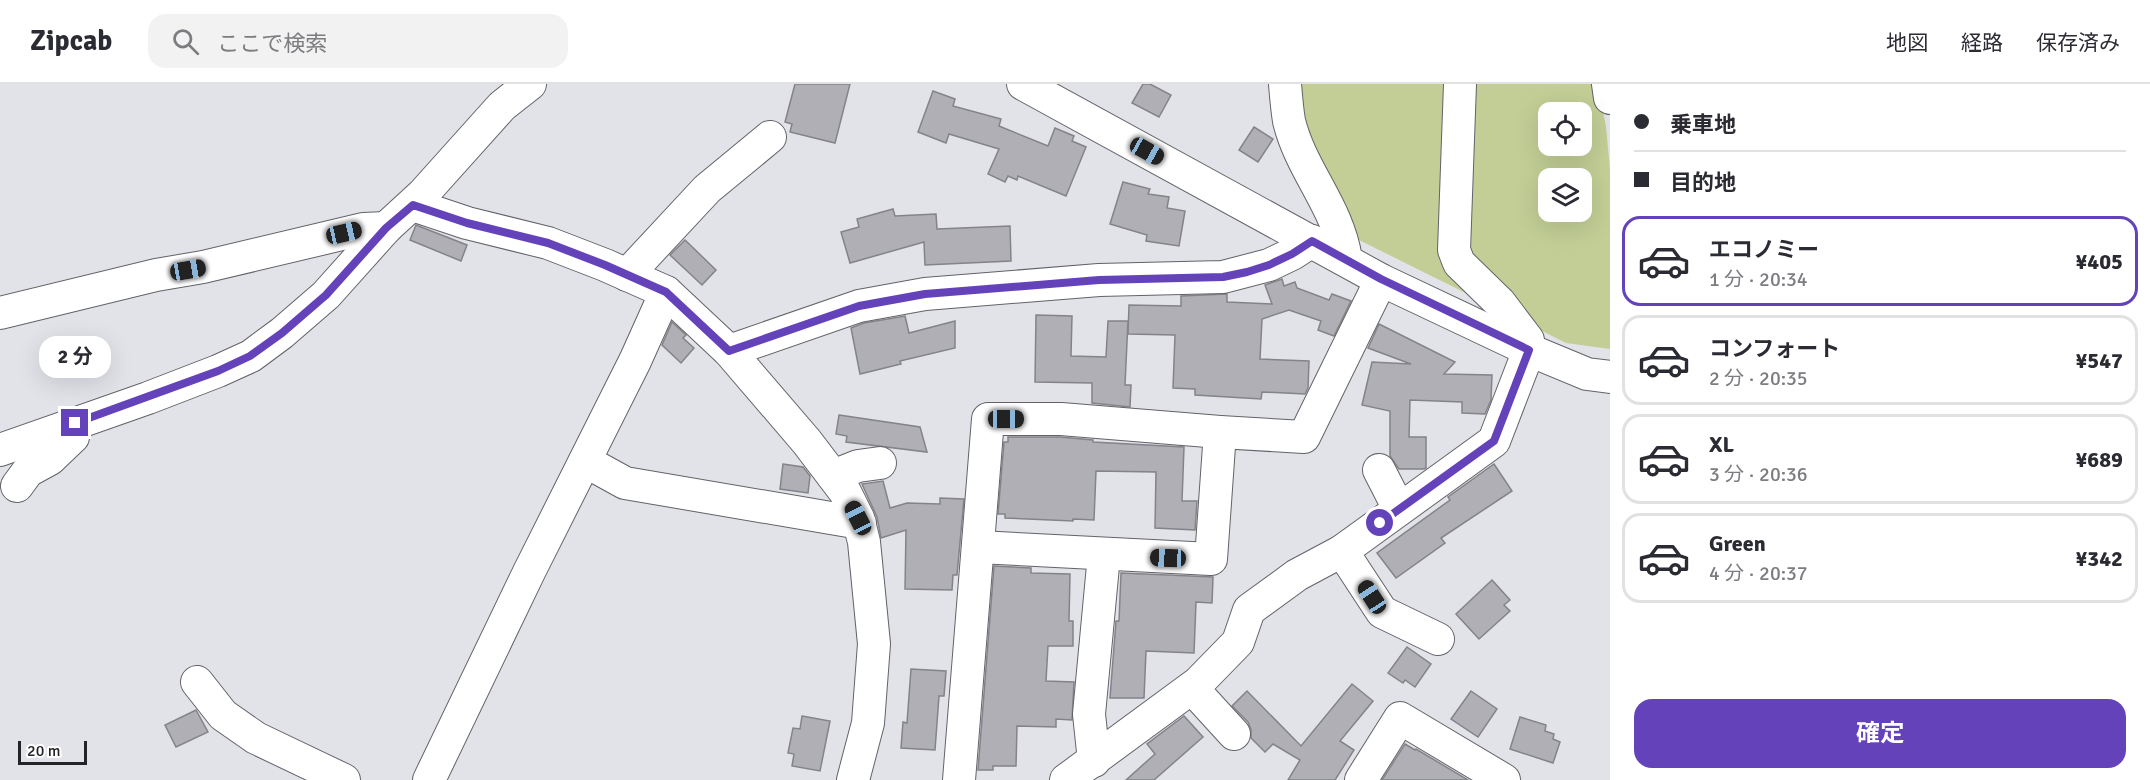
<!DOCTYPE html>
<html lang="ja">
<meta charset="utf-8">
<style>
:root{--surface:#fff;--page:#f2f2f3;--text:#2b2b33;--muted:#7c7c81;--line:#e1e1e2;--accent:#6442ba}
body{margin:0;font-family:Signika,"Noto Sans JP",sans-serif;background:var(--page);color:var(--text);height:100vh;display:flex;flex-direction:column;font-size:22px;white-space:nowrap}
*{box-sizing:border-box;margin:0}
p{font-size:20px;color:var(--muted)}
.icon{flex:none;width:33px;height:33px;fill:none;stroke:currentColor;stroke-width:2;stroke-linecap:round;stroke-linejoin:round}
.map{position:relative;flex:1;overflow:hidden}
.side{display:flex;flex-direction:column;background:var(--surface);width:540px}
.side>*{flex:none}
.top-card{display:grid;align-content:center;height:132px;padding:0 24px;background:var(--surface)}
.controls{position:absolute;left:1538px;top:18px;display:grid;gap:12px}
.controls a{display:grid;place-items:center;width:54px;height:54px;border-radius:12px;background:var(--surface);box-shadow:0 6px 24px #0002;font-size:30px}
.scale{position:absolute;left:18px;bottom:15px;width:69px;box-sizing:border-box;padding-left:6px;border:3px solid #242426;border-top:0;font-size:16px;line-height:21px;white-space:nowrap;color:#242426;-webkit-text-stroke:4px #fff;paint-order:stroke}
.end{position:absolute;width:27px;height:27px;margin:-14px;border:8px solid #6442ba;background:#fff;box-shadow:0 0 0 3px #fff}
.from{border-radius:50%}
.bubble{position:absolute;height:42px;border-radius:18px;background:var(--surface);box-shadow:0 6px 24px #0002;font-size:20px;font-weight:700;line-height:42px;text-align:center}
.car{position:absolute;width:18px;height:36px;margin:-18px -9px;border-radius:8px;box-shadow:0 0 4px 2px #0007;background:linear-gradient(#222 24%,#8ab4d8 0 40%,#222 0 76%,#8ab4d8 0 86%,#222 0)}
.top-card b{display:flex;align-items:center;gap:21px;height:57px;font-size:22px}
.top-card b+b{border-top:2px solid var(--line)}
.top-card i{width:15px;height:15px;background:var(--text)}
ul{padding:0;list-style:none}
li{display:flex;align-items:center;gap:18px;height:90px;margin:0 12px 9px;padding:0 12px;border:3px solid var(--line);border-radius:18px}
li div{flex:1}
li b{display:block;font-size:22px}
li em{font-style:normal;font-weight:700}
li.active{border-color:var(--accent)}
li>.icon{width:54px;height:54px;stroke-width:1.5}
.action{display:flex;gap:12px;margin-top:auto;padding:12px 24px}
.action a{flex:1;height:69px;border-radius:18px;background:var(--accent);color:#fff;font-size:24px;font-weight:700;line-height:69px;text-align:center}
header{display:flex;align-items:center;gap:36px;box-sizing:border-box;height:84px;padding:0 30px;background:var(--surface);border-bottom:2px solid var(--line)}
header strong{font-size:28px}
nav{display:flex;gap:33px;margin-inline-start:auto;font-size:21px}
.search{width:420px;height:54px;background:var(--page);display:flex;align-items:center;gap:15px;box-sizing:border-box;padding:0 21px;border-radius:18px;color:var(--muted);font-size:22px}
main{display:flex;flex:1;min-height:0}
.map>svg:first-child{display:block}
</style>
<header>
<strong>Zipcab</strong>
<div class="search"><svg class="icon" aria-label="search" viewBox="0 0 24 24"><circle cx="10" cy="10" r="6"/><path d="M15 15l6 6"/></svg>ここで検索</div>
<nav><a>地図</a><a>経路</a><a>保存済み</a></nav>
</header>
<main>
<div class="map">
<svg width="1610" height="696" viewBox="0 0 1610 696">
<rect width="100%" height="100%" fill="#e2e3e9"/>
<path fill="#c2ce95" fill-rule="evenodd" d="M1296 0H1598L1606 43 1610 85V265L1566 259 1357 155 1301 39ZM1548 28H1581V62H1548ZM1548 94H1581V128H1548Z"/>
<g fill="#afafb5" stroke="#838389" stroke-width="1.5">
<path d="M795 0H850L835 59 790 48 792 40 785 38Z"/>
<path d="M1143 0H1150L1171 11 1159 33 1132 19Z"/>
<path d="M933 7 955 15 953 22 1001 35 999 42 1048 62 1055 44 1074 52 1072 57 1086 63 1066 112 1018 92 1017 96 1008 92 1005 98 988 90 999 65 949 50 946 59 918 48Z"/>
<path d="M1254 43 1273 55 1258 78 1239 66Z"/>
<path d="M1123 98 1150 105 1148 110 1169 113 1167 124 1185 127 1179 162 1146 157 1147 151 1110 140Z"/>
<path d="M893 125 895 132 936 130 937 145 1010 142 1011 177 925 181 924 158 850 179 841 148 859 143 857 135Z"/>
<path d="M416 141 467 161 461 177 410 156Z"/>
<path d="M685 156 716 186 702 201 670 171Z"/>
<path d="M1282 195 1284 202 1295 198 1297 204 1329 216 1332 210 1351 217 1334 252 1318 246 1321 237 1289 226 1262 235 1260 275 1309 277 1308 304 1305 310 1262 308 1261 315 1195 311V305L1173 304 1175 251 1128 250 1129 221 1181 222V212L1227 210V218L1272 220 1265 201Z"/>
<path d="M1036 231 1072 232 1071 272 1106 273 1108 237H1128L1125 301H1131L1130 323 1092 319V299L1035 298Z"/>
<path d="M905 232 909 249 955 237V264L900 277 901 280 860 290 851 244 864 239Z"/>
<path d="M672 238 686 251 683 254 694 264 681 279 662 261Z"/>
<path d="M1379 240 1455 278 1444 290 1492 291 1491 316 1485 330 1462 329V318L1410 316 1409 353H1426V384L1424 385H1399L1390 372V327L1362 321 1372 278 1411 280 1368 264Z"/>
<path d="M839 331 920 343 927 368 846 358 847 352 836 350Z"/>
<path d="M1008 353H1060L1093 356V358L1184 363 1182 417H1197L1195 446 1155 444 1156 388 1096 387 1094 436 1073 435V437L1005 434V430H998L1004 358H1008Z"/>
<path d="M783 380 803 383 810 392 808 409 780 405Z"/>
<path d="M1494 380 1512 407 1441 454 1445 459 1396 494 1377 469 1450 416 1448 413Z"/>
<path d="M883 397 890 424 907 419 940 420V414L964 415 957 491H953L952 506 905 505 906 446 881 454 877 433 862 400Z"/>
<path d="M994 482 1031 484V489L1070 490 1069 537H1073V562H1048L1046 597 1074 598 1072 636 1056 635V643L1017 642 1016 682H993V686H978Z"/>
<path d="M1121 489 1213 493 1212 519 1196 518 1194 569 1146 567 1144 614H1110L1116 537H1119Z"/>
<path d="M1492 496 1510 516 1504 521 1510 527 1479 555 1456 530Z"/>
<path d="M1407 563 1431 580 1415 603 1405 596 1403 599 1388 589Z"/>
<path d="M911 585 946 587 944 612H939L935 666 901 664 903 638 907 639Z"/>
<path d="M1352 600 1373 617 1340 657 1354 666 1335 696H1288L1300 676 1273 660 1265 668 1251 654V646L1248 638 1232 622 1247 607 1301 662Z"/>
<path d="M1471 607 1497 625 1478 653 1451 635Z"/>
<path d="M196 626 208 648 176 663 165 641Z"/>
<path d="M802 632 830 637 820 687 792 682 794 670 788 669 793 644 800 645Z"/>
<path d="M1184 632 1203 653 1154 696H1126L1155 670 1147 660Z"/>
<path d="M1520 633 1546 641 1545 647 1554 650 1553 655 1560 658 1553 679 1510 665Z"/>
<path d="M1405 660 1415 666 1416 665 1468 696H1382Z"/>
</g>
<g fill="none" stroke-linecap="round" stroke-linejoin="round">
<defs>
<g id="minor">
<path d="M1023 0 1381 196 1529 266 1587 290 1610 293"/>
<path d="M1285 0C1286 12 1287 25 1289 37 1301 87 1339 124 1346 176"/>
<path d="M1608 0 1610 14"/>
<path d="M413 121 467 139 548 159 605 181 666 208 729 267 807 358 845 408 858 434 864 458 874 560 868 639 853 696"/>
<path d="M627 191 707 105 770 53"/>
<path d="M0 229 156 191 203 183 363 145 386 144"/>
<path d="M729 267 859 222 925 210 1099 196 1223 193 1269 181 1292 170 1312 157"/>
<path d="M0 366 148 314 218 287 251 272 282 249 326 211 386 144 423 110 502 22 530 0"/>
<path d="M585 377 625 399 860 439"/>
<path d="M1379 386 1399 425"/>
<path d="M833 392 858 382 880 379"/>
<path d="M17 402 28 387 50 375 73 353 75 339"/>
<path d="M978 463 1211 475 1220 348"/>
<path d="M1342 467 1382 528 1438 555"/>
<path d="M197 598 223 631 256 654 344 696"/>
<path d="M1192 604 1234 650"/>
<path d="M1094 677 1089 630 1104 471"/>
<path d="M429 696 529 488 635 277 666 208"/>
<path d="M959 696 988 335H1061L1220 348 1304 353 1381 196"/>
<path d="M1066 696 1198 599 1238 558 1249 526 1297 491 1342 467 1494 357 1529 266 1528 256 1500 219 1459 179 1454 166 1460 0"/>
<path d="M1361 696 1400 634 1504 696"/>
</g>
</defs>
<use href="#minor" stroke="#626368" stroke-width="34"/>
<use href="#minor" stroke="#fff" stroke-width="32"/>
</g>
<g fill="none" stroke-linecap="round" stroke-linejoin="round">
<path stroke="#6442ba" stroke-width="8" d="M75 339 218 287 250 272 282 249 326 211 386 144 413 121 467 139 548 159 605 181 666 208 729 267 859 222 925 210 1099 196 1223 193 1247 188 1269 181 1292 170 1312 157 1381 195 1529 266 1494 357 1380 439"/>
</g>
</svg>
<div class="controls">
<a><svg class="icon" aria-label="locate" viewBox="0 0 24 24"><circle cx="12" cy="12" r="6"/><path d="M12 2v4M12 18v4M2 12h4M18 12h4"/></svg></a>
<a><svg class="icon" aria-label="layers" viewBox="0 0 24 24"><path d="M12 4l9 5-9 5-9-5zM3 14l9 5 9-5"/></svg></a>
</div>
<div class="scale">20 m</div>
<i class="end from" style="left:1380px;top:439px"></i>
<i class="end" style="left:75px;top:339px"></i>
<div class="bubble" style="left:39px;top:252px;width:72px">2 分</div>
<i class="car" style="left:1147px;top:67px;rotate:119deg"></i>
<i class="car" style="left:344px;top:149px;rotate:77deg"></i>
<i class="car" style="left:188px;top:186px;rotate:80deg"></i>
<i class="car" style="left:1006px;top:335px;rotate:90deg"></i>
<i class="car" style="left:858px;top:434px;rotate:333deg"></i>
<i class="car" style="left:1168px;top:474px;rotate:272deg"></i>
<i class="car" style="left:1372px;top:513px;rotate:327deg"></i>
</div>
<section class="side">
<div class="top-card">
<b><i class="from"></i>乗車地</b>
<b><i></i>目的地</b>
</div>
<ul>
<li class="active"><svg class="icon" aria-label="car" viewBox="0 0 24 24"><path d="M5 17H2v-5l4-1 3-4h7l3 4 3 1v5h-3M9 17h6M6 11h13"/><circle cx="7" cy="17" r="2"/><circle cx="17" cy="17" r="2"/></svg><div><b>エコノミー</b><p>1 分 · 20:34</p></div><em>¥405</em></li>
<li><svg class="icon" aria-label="car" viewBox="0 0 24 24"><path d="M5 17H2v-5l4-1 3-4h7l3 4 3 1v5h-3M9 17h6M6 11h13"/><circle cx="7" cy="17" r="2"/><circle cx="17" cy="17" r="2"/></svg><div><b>コンフォート</b><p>2 分 · 20:35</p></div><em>¥547</em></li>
<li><svg class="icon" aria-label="car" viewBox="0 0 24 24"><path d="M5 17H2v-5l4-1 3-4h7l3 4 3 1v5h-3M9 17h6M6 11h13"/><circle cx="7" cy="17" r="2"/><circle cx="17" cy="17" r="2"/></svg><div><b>XL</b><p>3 分 · 20:36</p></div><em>¥689</em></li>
<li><svg class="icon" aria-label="car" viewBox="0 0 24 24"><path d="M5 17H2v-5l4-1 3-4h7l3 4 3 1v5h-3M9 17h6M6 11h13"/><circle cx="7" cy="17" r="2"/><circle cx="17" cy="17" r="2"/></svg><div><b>Green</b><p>4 分 · 20:37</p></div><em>¥342</em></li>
</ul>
<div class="action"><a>確定</a></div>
</section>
</main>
